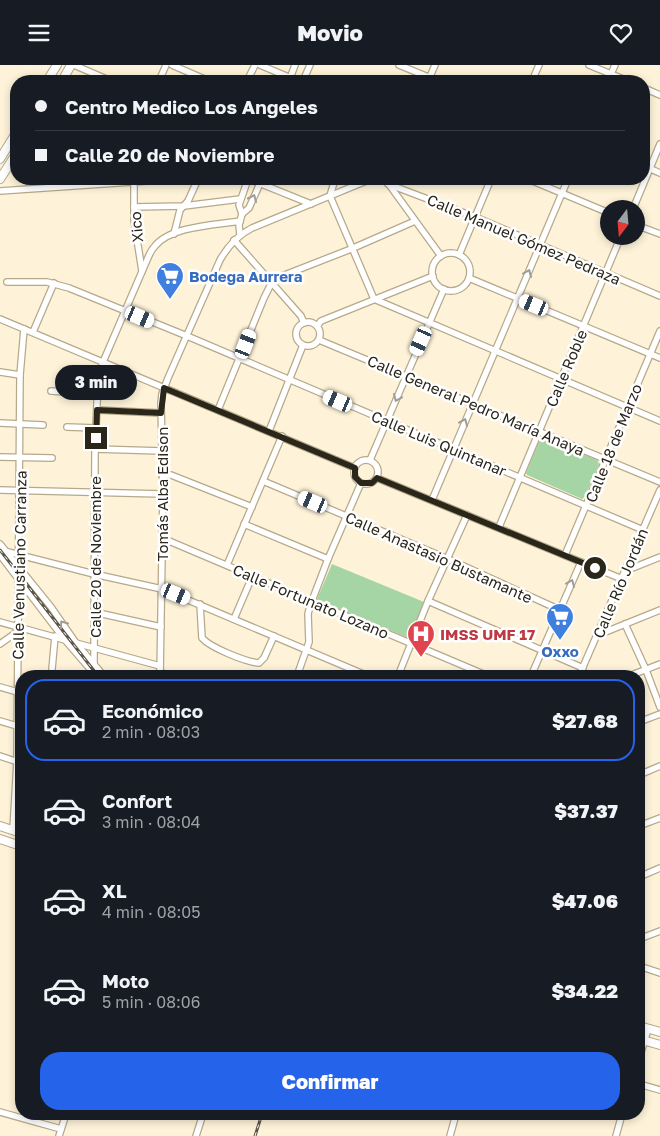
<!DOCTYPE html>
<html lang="es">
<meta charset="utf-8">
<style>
:root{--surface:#171b24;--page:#242831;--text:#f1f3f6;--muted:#9ea1a6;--line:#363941;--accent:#2563eb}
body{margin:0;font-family:"Golos Text",sans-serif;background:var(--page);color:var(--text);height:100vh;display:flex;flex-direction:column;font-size:19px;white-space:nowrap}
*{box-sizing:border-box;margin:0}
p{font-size:16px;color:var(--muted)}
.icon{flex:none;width:28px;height:28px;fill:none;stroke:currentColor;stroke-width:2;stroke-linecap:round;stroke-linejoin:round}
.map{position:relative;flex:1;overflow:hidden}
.side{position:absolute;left:15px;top:605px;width:630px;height:450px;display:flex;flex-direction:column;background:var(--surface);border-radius:20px;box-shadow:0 2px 8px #0003}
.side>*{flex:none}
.guide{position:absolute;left:10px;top:10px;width:640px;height:110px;border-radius:20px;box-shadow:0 2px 8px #0003;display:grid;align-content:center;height:110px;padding:0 25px;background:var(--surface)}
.needle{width:32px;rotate:196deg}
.tools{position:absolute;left:600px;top:135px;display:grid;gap:10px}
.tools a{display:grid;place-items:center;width:45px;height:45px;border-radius:50%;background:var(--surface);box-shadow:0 2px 8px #0003;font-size:25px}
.end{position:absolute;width:22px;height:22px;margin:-11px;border:6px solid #2b261a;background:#fff;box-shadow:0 0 0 2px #fff}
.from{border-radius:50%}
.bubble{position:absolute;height:35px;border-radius:18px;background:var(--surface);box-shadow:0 2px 8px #0003;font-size:16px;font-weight:800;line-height:35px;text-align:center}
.car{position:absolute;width:15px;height:30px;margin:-15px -8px;border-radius:6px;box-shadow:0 0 4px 1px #0007;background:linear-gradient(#fff 24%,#345 0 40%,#fff 0 76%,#345 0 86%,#fff 0)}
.guide b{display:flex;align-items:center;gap:18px;height:48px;font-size:19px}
.guide b+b{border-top:1px solid var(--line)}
.guide i{width:12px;height:12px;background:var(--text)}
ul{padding:9px 0 0;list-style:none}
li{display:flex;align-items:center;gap:15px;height:82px;margin:0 10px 8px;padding:0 15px;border:2px solid transparent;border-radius:20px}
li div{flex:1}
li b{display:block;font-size:19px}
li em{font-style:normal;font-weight:800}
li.active{border-color:var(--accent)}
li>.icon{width:45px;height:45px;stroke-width:1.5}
.primary-button{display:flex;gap:10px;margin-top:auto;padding:10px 25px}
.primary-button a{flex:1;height:58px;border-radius:20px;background:var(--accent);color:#fff;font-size:20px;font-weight:800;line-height:58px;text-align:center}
header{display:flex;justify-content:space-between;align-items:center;height:65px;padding:0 25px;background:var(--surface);font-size:22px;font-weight:800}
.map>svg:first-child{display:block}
</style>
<header><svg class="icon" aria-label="menu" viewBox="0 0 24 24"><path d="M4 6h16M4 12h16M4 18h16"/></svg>Movio<svg class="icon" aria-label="heart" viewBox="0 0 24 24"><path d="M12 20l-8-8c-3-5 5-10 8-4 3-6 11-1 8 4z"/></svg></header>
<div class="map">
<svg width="660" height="1071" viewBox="0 0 660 1071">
<rect width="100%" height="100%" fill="#fef3d9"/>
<g fill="#a5d5a4">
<path d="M543 372 597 395 599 399 585 432 582 434 527 410 526 408 540 374Z"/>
<path d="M332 499 424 537 409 573 317 534Z"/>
</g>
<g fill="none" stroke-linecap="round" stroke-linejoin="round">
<defs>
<g id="minor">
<path d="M74 0 111 16"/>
<path d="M172 0 209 16"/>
<path d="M260 0 298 16"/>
<path d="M399 0 438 16"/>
<path d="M589 0 628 16"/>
<path d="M429 14 435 0"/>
<path d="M159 16 166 0"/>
<path d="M247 16 255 0"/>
<path d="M289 16 295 0"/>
<path d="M303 16 310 0"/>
<path d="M532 16 539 0"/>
<path d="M608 16 615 0"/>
<path d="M644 23 660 30"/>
<path d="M644 101 660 108"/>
<path d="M249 114 311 139"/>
<path d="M335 114 330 131 374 234 660 356"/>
<path d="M385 114 441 191"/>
<path d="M528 114 609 148"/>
<path d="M134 117V155L142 206"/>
<path d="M388 119 475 152 660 231"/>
<path d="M59 121 62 114"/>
<path d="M0 126 176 114"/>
<path d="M134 142 184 141 240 134"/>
<path d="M633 144 660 79"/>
<path d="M242 149 249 143 262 114"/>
<path d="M636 160 660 169"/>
<path d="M174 169 180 145 188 136 198 114"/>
<path d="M240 170 239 160 242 149 239 140 248 114"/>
<path d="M234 175 301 251 304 258"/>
<circle cx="451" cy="207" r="19"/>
<path d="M459 190 491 114"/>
<path d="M469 213 660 293"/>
<path d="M7 217H47L69 223 187 271 643 465"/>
<path d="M0 254 355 403"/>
<circle cx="308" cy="269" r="12"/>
<path d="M317 261 321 256 433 211"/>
<path d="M33 267 54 218"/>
<path d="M319 275 660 417"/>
<path d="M0 307 20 310"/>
<path d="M51 326 98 329"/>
<path d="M97 345 161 348"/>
<path d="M218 345 264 233 272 217 282 211 351 184 415 156"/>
<path d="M0 358 43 360"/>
<path d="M67 362 96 363"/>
<path d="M269 366 303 280"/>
<path d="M95 384 162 386"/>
<path d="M0 392 52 393"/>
<circle cx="366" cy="407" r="12"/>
<path d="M370 395 444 224"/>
<path d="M162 410H171L252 442"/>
<path d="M377 413 622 514"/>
<path d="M263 416 448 494 560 545"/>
<path d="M0 425 163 429"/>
<path d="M432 435 568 114"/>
<path d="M244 459 328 494"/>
<path d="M499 462 621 171"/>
<path d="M162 473 488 611"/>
<path d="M0 479 51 542 76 578 104 611"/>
<path d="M0 485 94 509 162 524 368 611"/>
<path d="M0 490 65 575 96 611"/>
<path d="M565 490 660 266"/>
<path d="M227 500 282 371"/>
<path d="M625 506 660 492"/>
<path d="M428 536 583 603"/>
<path d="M200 539 202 573C211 583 246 597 259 598L264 593 274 571"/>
<path d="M94 547 161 562"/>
<path d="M234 554 252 512"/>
<path d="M0 557 65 575"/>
<path d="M625 559 646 605 660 642"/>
<path d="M598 570 660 545"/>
<path d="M76 578 160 601"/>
<path d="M0 579 17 567"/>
<path d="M94 599 95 384 98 316 103 297 147 195C149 190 151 185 155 181 171 161 216 160 240 156"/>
<path d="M52 604 55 571"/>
<path d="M160 607 169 611"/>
<path d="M160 611 163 429 161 338 162 329 168 313 220 195C228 181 238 170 252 163L371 114"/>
<path d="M297 611 309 577 308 549 310 541 328 494 361 418"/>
<path d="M398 611 428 536 467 450"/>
<path d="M531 611 581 497"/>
<path d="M579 611 660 425"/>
<path d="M629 611 660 599"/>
<path d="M0 622 21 628"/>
<path d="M0 656 17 661"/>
<path d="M639 657 660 649"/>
<path d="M0 691 21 698"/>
<path d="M639 710 660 701"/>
<path d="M639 761 660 753"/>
<path d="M13 765 17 696 20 310 24 264"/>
<path d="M639 812 660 803"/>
<path d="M639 874 660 866"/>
<path d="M639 901 660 908"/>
<path d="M639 994 648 964"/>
<path d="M639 1019 660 1025"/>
<path d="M0 1047 61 1064"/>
<path d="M59 1071 66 1049"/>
<path d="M196 1071 203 1049"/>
<path d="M450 1071 456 1049"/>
<path d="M616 1071 622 1049"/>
</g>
<g id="major">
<path d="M47 16 57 0"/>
<path d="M62 16 71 0"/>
<path d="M0 94 16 68"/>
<path d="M0 114 16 89"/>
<path d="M0 761 21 768"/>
<path d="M0 774 21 781"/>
<path d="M639 961 660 967"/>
<path d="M639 974 660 980"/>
</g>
</defs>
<use href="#minor" stroke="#b6a98a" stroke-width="8"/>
<use href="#major" stroke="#b6a98a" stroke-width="10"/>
<use href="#minor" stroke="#fff" stroke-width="5.5"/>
<use href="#major" stroke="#fff" stroke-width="8"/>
<defs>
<g id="rail">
<path d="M0 485 98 611"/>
<path d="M255 1071 262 1049"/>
</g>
</defs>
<use href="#rail" stroke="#5b5546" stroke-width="3"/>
<use href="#rail" stroke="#fff" stroke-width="1" stroke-dasharray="4" stroke-linecap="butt"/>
</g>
<defs><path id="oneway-chevron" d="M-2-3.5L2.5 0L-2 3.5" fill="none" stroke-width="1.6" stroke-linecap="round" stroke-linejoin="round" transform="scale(1.25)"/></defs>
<g stroke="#a09d98">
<use href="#oneway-chevron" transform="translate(253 133) rotate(-66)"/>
<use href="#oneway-chevron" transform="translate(528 208) rotate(-67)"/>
<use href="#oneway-chevron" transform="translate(397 333) rotate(113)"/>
<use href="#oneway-chevron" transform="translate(464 357) rotate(-67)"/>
<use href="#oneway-chevron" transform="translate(571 518) rotate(-67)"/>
<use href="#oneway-chevron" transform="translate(63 559) rotate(-125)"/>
</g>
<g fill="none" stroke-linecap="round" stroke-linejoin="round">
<path stroke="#2b261a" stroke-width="6" d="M96 373 97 345 161 348 164 323 355 403V412L361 418H372L377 413 595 503"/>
</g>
<defs>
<symbol id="supermarket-pin" viewBox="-11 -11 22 30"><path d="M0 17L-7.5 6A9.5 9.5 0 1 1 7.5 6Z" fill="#3f7fe0" stroke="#fff"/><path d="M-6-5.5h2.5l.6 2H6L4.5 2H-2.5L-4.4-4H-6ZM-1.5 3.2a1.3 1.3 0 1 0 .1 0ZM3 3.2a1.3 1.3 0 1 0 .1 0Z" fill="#fff"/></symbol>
<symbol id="hospital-pin" viewBox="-11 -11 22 30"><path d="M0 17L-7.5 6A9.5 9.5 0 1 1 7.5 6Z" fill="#e0444e" stroke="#fff"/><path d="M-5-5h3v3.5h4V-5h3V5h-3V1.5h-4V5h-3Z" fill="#fff"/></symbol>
</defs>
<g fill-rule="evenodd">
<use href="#supermarket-pin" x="154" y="195" width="32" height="43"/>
<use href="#supermarket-pin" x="544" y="536" width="32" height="43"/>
<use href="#hospital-pin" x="405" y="553" width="32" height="43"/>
</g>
<g text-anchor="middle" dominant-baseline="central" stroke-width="5" stroke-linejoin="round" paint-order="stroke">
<g font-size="15" fill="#2b261a" stroke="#fff">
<text transform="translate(136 162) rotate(-95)">Xico</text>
<text transform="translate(524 174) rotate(23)">Calle Manuel Gómez Pedraza</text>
<text transform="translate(566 303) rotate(-67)">Calle Roble</text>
<text transform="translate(476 340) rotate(23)">Calle General Pedro María Anaya</text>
<text transform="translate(439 378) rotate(23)">Calle Luis Quintanar</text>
<text transform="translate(613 378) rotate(-68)">Calle 18 de Marzo</text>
<text transform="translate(162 429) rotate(-90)">Tomás Alba Edison</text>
<text transform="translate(95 492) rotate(-90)">Calle 20 de Noviembre</text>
<text transform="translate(439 492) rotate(24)">Calle Anastasio Bustamante</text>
<text transform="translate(19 500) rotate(-89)">Calle Venustiano Carranza</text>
<text transform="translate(620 518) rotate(-67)">Calle Río Jordán</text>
<text transform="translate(311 536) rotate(23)">Calle Fortunato Lozano</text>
</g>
<g font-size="15" font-weight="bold" fill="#366cbe" stroke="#fff" text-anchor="start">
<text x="189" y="211">Bodega Aurrera</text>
<text x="560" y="586" text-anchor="middle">Oxxo</text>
</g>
<g font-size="15" font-weight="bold" fill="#be3a42" stroke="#fff" text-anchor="start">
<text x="440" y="569">IMSS UMF 17</text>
</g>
</g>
</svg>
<div class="tools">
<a><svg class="needle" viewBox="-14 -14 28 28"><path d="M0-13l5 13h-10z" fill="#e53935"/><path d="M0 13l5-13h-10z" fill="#9ea1a6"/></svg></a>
</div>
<i class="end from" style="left:595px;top:503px"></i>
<i class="end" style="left:96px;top:373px"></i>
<div class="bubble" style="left:55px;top:300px;width:82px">3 min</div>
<i class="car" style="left:534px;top:240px;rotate:292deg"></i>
<i class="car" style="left:140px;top:252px;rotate:113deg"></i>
<i class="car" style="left:421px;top:276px;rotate:204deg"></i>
<i class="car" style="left:246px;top:279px;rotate:21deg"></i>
<i class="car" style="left:338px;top:336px;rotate:293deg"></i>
<i class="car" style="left:313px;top:437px;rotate:293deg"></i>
<i class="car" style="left:176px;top:529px;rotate:112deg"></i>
<div class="guide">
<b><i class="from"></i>Centro Medico Los Angeles</b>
<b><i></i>Calle 20 de Noviembre</b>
</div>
<section class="side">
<ul>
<li class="active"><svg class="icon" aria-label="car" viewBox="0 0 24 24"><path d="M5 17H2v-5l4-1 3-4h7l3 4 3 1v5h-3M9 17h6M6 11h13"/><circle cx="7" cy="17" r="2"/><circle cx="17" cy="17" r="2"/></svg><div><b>Económico</b><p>2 min · 08:03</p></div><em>$27.68</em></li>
<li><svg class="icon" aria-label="car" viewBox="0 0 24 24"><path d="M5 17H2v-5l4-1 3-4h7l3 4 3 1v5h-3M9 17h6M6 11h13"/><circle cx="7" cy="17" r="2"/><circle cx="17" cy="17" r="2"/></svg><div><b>Confort</b><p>3 min · 08:04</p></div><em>$37.37</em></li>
<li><svg class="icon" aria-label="car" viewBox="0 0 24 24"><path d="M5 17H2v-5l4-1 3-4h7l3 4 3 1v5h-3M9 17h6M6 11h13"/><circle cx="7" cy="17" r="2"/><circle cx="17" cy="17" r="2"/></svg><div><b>XL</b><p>4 min · 08:05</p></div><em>$47.06</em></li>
<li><svg class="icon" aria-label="car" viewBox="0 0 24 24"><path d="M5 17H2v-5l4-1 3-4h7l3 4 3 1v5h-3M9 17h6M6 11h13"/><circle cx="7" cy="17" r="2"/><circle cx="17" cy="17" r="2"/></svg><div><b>Moto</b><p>5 min · 08:06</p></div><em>$34.22</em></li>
</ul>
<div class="primary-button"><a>Confirmar</a></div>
</section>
</div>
